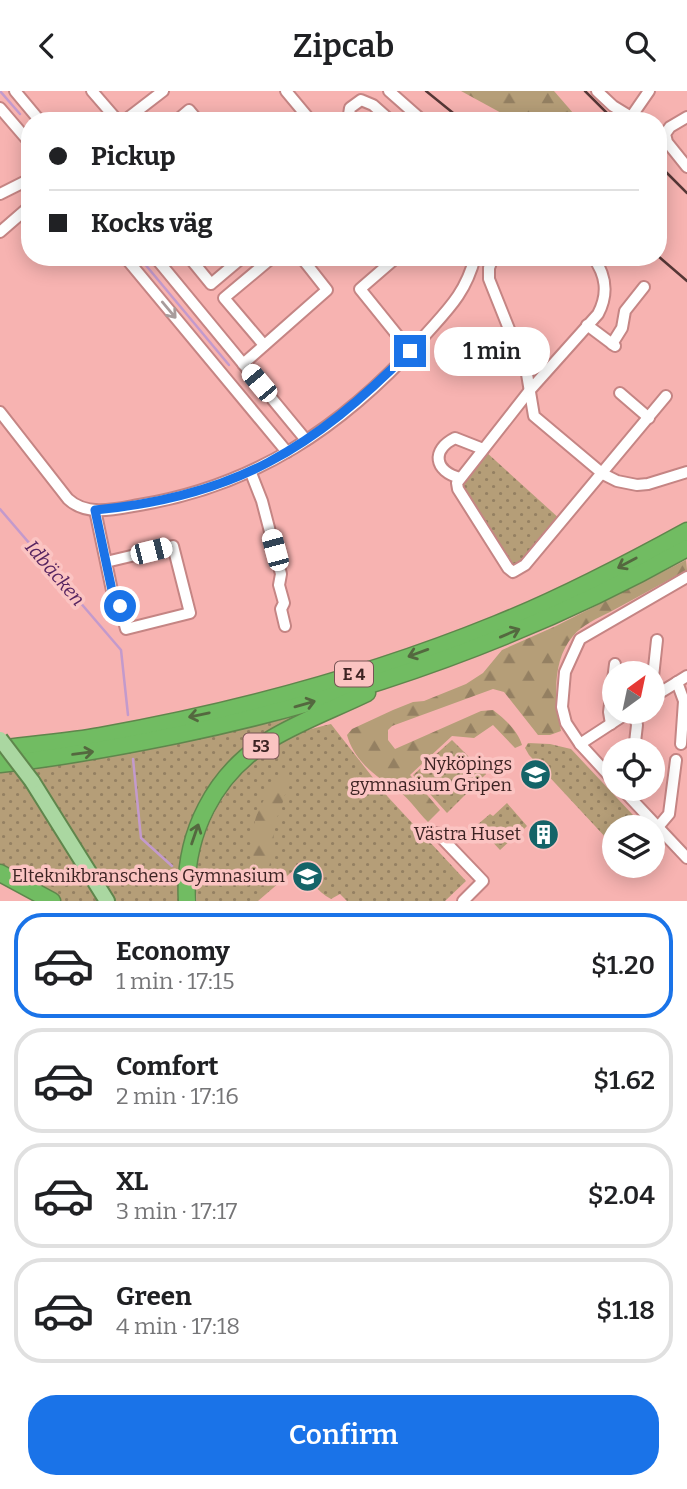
<!DOCTYPE html>
<meta charset="utf-8">
<style>
:root{--surface:#fff;--page:#f2f2f2;--text:#202124;--muted:#757577;--line:#e0e0e0;--accent:#1a73e8}
body{margin:0;font-family:Bitter,serif;background:var(--page);color:var(--text);height:100vh;display:flex;flex-direction:column;font-size:26px;white-space:nowrap}
*{box-sizing:border-box;margin:0}
p{font-size:23px;color:var(--muted)}
.icon{flex:none;width:38px;height:38px;fill:none;stroke:currentColor;stroke-width:2;stroke-linecap:round;stroke-linejoin:round}
.map{position:relative;height:810px;overflow:hidden}
.panel{display:flex;flex-direction:column;background:var(--surface);flex:1}
.panel>*{flex:none}
.guide{position:absolute;left:21px;top:21px;width:646px;height:154px;border-radius:28px;box-shadow:0 4px 18px #0003;display:grid;align-content:center;height:154px;padding:0 28px;background:var(--surface)}
.needle{width:46px;rotate:33deg}
.controls{position:absolute;left:602px;top:570px;display:grid;gap:14px}
.controls a{display:grid;place-items:center;width:63px;height:63px;border-radius:50%;background:var(--surface);box-shadow:0 4px 18px #0003;font-size:35px}
.end{position:absolute;width:32px;height:32px;margin:-16px;border:9px solid #1a73e8;background:#fff;box-shadow:0 0 0 4px #fff}
.from{border-radius:50%}
.bubble{position:absolute;height:49px;border-radius:24px;background:var(--surface);box-shadow:0 4px 18px #0003;font-size:23px;font-weight:600;line-height:49px;text-align:center}
.car{position:absolute;width:21px;height:42px;margin:-21px -10px;border-radius:9px;box-shadow:0 0 5px 2px #0007;background:linear-gradient(#fff 24%,#345 0 40%,#fff 0 76%,#345 0 86%,#fff 0)}
.guide b{display:flex;align-items:center;gap:24px;height:66px;font-size:26px}
.guide b+b{border-top:2px solid var(--line)}
.guide i{width:18px;height:18px;background:var(--text)}
ul{padding:12px 0 0;list-style:none}
li{display:flex;align-items:center;gap:21px;height:105px;margin:0 14px 10px;padding:0 14px;border:4px solid var(--line);border-radius:28px}
li div{flex:1}
li b{display:block;font-size:26px}
li em{font-style:normal;font-weight:600}
li.active{border-color:var(--accent)}
li>.icon{width:63px;height:63px;stroke-width:1.5}
.cta{display:flex;gap:14px;margin-top:auto;padding:14px 28px}
.cta a{flex:1;height:80px;border-radius:28px;background:var(--accent);color:#fff;font-size:28px;font-weight:600;line-height:80px;text-align:center}
header{display:flex;justify-content:space-between;align-items:center;height:91px;padding:0 28px;background:var(--surface);font-size:32px;font-weight:600}
.map>svg:first-child{display:block}
</style>
<header><svg class="icon" aria-label="back" viewBox="0 0 24 24"><path d="M15 5l-7 7 7 7"/></svg>Zipcab<svg class="icon" aria-label="search" viewBox="0 0 24 24"><circle cx="10" cy="10" r="6"/><path d="M15 15l6 6"/></svg></header>
<div class="map">
<svg width="687" height="810" viewBox="0 0 687 810">
<defs>
<pattern id="grass-dots" width="8" height="8" patternUnits="userSpaceOnUse" patternTransform="scale(1.75)"><rect width="8" height="8" fill="#b59e78"/><path d="M2 2h.1M6 6h.1" fill="none" stroke="#948062" stroke-width="1.8" stroke-linecap="round"/></pattern>
<pattern id="forest-firs" width="22" height="20" patternUnits="userSpaceOnUse" patternTransform="scale(1.75)"><rect width="22" height="20" fill="#b59e78"/><path d="M5 1l3.5 6h-7zM16 11l3.5 6h-7z" fill="#948062"/></pattern>
</defs>
<rect width="100%" height="100%" fill="#f7b3b1"/>
<g fill="url(#grass-dots)">
<path d="M485 360 561 429 531 465 511 479 461 398 462 387Z"/>
<path d="M320 619 211 701 183 810H116L31 676C129 662 224 644 320 619Z"/>
<path d="M331 633 388 706 466 790 445 810H347L340 803 331 808C317 801 309 786 295 778L258 810H197C189 747 227 684 280 651 295 642 314 637 331 633Z"/>
<path d="M452 649 486 683 447 722 413 684Z"/>
<path d="M528 652 550 653 571 658 633 724 622 737H614V744L608 749 529 664 525 657Z"/>
<path d="M16 680 99 810H58L0 777V682Z"/>
<path d="M507 712 527 735 524 738 520 734 510 744 513 747 500 759 477 734 490 723 493 725Z"/>
</g>
<g fill="url(#forest-firs)">
<path d="M461 0H554L580 30H516Z"/>
<path d="M686 469 687 479C661 493 636 507 610 521 598 527 582 534 573 545 551 571 555 609 561 640L550 644H538L504 601 493 598 392 635 388 639V649L395 658 481 620 493 619C505 628 518 640 522 654L515 657 493 634 474 647 452 645 410 684 440 719 428 731C417 720 406 703 393 696 373 684 353 667 347 644L352 638 393 619 413 611 424 610 466 593 483 582 502 559 556 535Z"/>
<path d="M284 682C291 700 280 714 276 731 273 746 273 761 269 776L259 782 256 780C250 751 250 730 267 704 272 696 276 687 284 682Z"/>
</g>
<g fill="none" stroke-linecap="round" stroke-linejoin="round">
<g stroke="#c39acc" stroke-width="2.5">
<path d="M0 0 20 23"/>
<path d="M139 166 229 274"/>
<path d="M0 418 121 559 128 624"/>
<path d="M133 668 141 747 172 775"/>
</g>
<defs>
<g id="minor">
<path d="M15 0 40 30"/>
<path d="M92 0 118 30"/>
<path d="M286 0 311 30"/>
<path d="M389 0 423 30"/>
<path d="M597 0 613 15 631 26 649 0"/>
<path d="M0 17 30 52"/>
<path d="M687 26 670 36 665 43 667 51 687 76"/>
<path d="M124 30 163 0"/>
<path d="M176 30 189 19 198 30"/>
<path d="M348 30 350 17 361 9 373 14 391 30"/>
<path d="M0 103 30 88"/>
<path d="M0 141 30 115"/>
<path d="M125 166 287 361"/>
<path d="M155 166 306 349"/>
<path d="M189 166 211 193 243 166"/>
<path d="M397 166 360 198 410 260"/>
<path d="M493 166 489 177V188L527 283 534 325 603 383 617 390 637 394 648 393 687 381"/>
<path d="M593 166C606 184 609 202 598 223L530 299 457 392 458 398 508 477 513 481 525 474 666 305"/>
<path d="M587 234 615 255"/>
<path d="M612 253 622 237 625 220 644 196"/>
<path d="M264 254 224 207 273 166"/>
<path d="M243 273 327 199 301 166"/>
<path d="M620 302 649 327"/>
<path d="M0 321 68 408C87 426 116 418 139 414 255 395 342 336 420 250 445 221 465 205 475 166"/>
<path d="M251 382 262 410 281 483 279 494 284 512 281 518 285 535"/>
<path d="M460 387C434 380 431 359 455 347L483 358"/>
<path d="M95 419 114 509 120 515 126 538 190 522 173 455 106 471"/>
<path d="M653 586 657 549"/>
<path d="M677 591 684 610 681 653"/>
<path d="M653 606 687 585"/>
<path d="M611 633 609 621 615 573"/>
<path d="M580 653 629 621"/>
<path d="M634 660 637 634 634 621"/>
<path d="M614 690 580 653 566 632 562 616 565 581 580 548 687 486"/>
<path d="M622 698 687 767"/>
<path d="M658 736 669 723 676 669"/>
<path d="M437 742 483 790 463 810"/>
</g>
<path id="major" d="M32 690 107 810"/>
<g id="highway">
<path d="M0 658C33 653 67 651 100 645 235 621 369 585 497 533 562 507 625 474 687 440"/>
<path d="M0 673C60 667 118 656 177 644 354 607 529 546 687 457"/>
<path d="M0 782 52 810"/>
<path d="M187 810C183 744 214 682 271 648 301 630 336 617 367 602"/>
</g>
</defs>
<use href="#minor" stroke="#c58584" stroke-width="14"/>
<use href="#major" stroke="#5f864c" stroke-width="18"/>
<use href="#highway" stroke="#5f864c" stroke-width="19"/>
<use href="#minor" stroke="#fff" stroke-width="10"/>
<use href="#major" stroke="#aad7a1" stroke-width="14"/>
<use href="#highway" stroke="#71bc62" stroke-width="16"/>
<g stroke="#563736" stroke-width="2.5">
<path d="M426 0 463 30"/>
<path d="M585 0 615 30"/>
<path d="M658 73 687 102"/>
<path d="M658 165 687 190"/>
</g>
<defs>
<path id="major-bridge" d="M0 648 32 690"/>
</defs>
<use href="#major-bridge" stroke="#5f864c" stroke-width="18" stroke-linecap="butt"/>
<use href="#major-bridge" stroke="#aad7a1" stroke-width="14"/>
</g>
<defs><path id="oneway-shaft" d="M-6 0H5M1.5-3L5.5 0L1.5 3" fill="none" stroke-width="1.6" stroke-linecap="round" stroke-linejoin="round" transform="scale(1.75)"/></defs>
<use stroke="#a89c9c" href="#oneway-shaft" transform="translate(169 219) rotate(50)"/>
<g stroke="#54683f">
<use href="#oneway-shaft" transform="translate(627 472) rotate(152)"/>
<use href="#oneway-shaft" transform="translate(510 542) rotate(-23)"/>
<use href="#oneway-shaft" transform="translate(418 562) rotate(160)"/>
<use href="#oneway-shaft" transform="translate(305 613) rotate(-16)"/>
<use href="#oneway-shaft" transform="translate(199 624) rotate(168)"/>
<use href="#oneway-shaft" transform="translate(83 662) rotate(-8)"/>
<use href="#oneway-shaft" transform="translate(195 743) rotate(-71)"/>
</g>
<g fill="none" stroke-linecap="round" stroke-linejoin="round">
<path stroke="#1a73e8" stroke-width="9" d="M120 515 114 509 95 419C234 406 313 358 410 260"/>
</g>
<defs>
<symbol id="school-disc" viewBox="-11 -11 22 22"><circle r="9.5" fill="#146468" stroke="#fbc4c2"/><path d="M0-5L7-2L0 1L-7-2ZM-4 1L0 2.5L4 1V4Q0 6-4 4Z" fill="#fff"/></symbol>
<symbol id="building-disc" viewBox="-11 -11 22 22"><circle r="9.5" fill="#146468" stroke="#fbc4c2"/><path d="M-4-6H4V6H1V3H-1V6H-4ZM-2.5-4.3h1.7v1.8h-1.7ZM.8-4.3h1.7v1.8H.8ZM-2.5-1h1.7V.8h-1.7ZM.8-1h1.7V.8H.8Z" fill="#fff"/></symbol>
</defs>
<g fill-rule="evenodd">
<use href="#school-disc" x="518" y="666" width="35" height="35"/>
<use href="#building-disc" x="526" y="726" width="35" height="35"/>
<use href="#school-disc" x="290" y="768" width="35" height="35"/>
</g>
<g text-anchor="middle" dominant-baseline="central" stroke-width="7" stroke-linejoin="round" paint-order="stroke">
<g fill="#fbc4c2" stroke="#765353" stroke-width="2">
<rect x="335" y="570.5" width="38" height="25" rx="5"/>
<rect x="243.5" y="642.5" width="35" height="25" rx="5"/>
</g>
<g font-size="16" font-weight="bold" fill="#3d2323">
<text x="354" y="583">E 4</text>
<text x="261" y="655">53</text>
</g>
<g font-size="18" fill="#3d2323" stroke="#fbc4c2" text-anchor="end">
<text x="512" y="673">Nyköpings<tspan x="512" dy="21">gymnasium Gripen</tspan></text>
<text x="521" y="743">Västra Huset</text>
<text x="285" y="785">Elteknikbranschens Gymnasium</text>
</g>
<g font-size="19" font-style="italic" fill="#572561" stroke="#fbc4c2">
<text transform="translate(55 482) rotate(49)">Idbäcken</text>
</g>
</g>
</svg>
<div class="controls">
<a><svg class="needle" viewBox="-14 -14 28 28"><path d="M0-13l5 13h-10z" fill="#e53935"/><path d="M0 13l5-13h-10z" fill="#757577"/></svg></a>
<a><svg class="icon" aria-label="locate" viewBox="0 0 24 24"><circle cx="12" cy="12" r="6"/><path d="M12 2v4M12 18v4M2 12h4M18 12h4"/></svg></a>
<a><svg class="icon" aria-label="layers" viewBox="0 0 24 24"><path d="M12 4l9 5-9 5-9-5zM3 14l9 5 9-5"/></svg></a>
</div>
<i class="end from" style="left:120px;top:515px"></i>
<i class="end" style="left:410px;top:260px"></i>
<div class="bubble" style="left:434px;top:236px;width:116px">1 min</div>
<i class="car" style="left:259px;top:292px;rotate:320deg"></i>
<i class="car" style="left:275px;top:459px;rotate:345deg"></i>
<i class="car" style="left:151px;top:460px;rotate:76deg"></i>
<div class="guide">
<b><i class="from"></i>Pickup</b>
<b><i></i>Kocks väg</b>
</div>
</div>
<section class="panel">
<ul>
<li class="active"><svg class="icon" aria-label="car" viewBox="0 0 24 24"><path d="M5 17H2v-5l4-1 3-4h7l3 4 3 1v5h-3M9 17h6M6 11h13"/><circle cx="7" cy="17" r="2"/><circle cx="17" cy="17" r="2"/></svg><div><b>Economy</b><p>1 min · 17:15</p></div><em>$1.20</em></li>
<li><svg class="icon" aria-label="car" viewBox="0 0 24 24"><path d="M5 17H2v-5l4-1 3-4h7l3 4 3 1v5h-3M9 17h6M6 11h13"/><circle cx="7" cy="17" r="2"/><circle cx="17" cy="17" r="2"/></svg><div><b>Comfort</b><p>2 min · 17:16</p></div><em>$1.62</em></li>
<li><svg class="icon" aria-label="car" viewBox="0 0 24 24"><path d="M5 17H2v-5l4-1 3-4h7l3 4 3 1v5h-3M9 17h6M6 11h13"/><circle cx="7" cy="17" r="2"/><circle cx="17" cy="17" r="2"/></svg><div><b>XL</b><p>3 min · 17:17</p></div><em>$2.04</em></li>
<li><svg class="icon" aria-label="car" viewBox="0 0 24 24"><path d="M5 17H2v-5l4-1 3-4h7l3 4 3 1v5h-3M9 17h6M6 11h13"/><circle cx="7" cy="17" r="2"/><circle cx="17" cy="17" r="2"/></svg><div><b>Green</b><p>4 min · 17:18</p></div><em>$1.18</em></li>
</ul>
<div class="cta"><a>Confirm</a></div>
</section>
